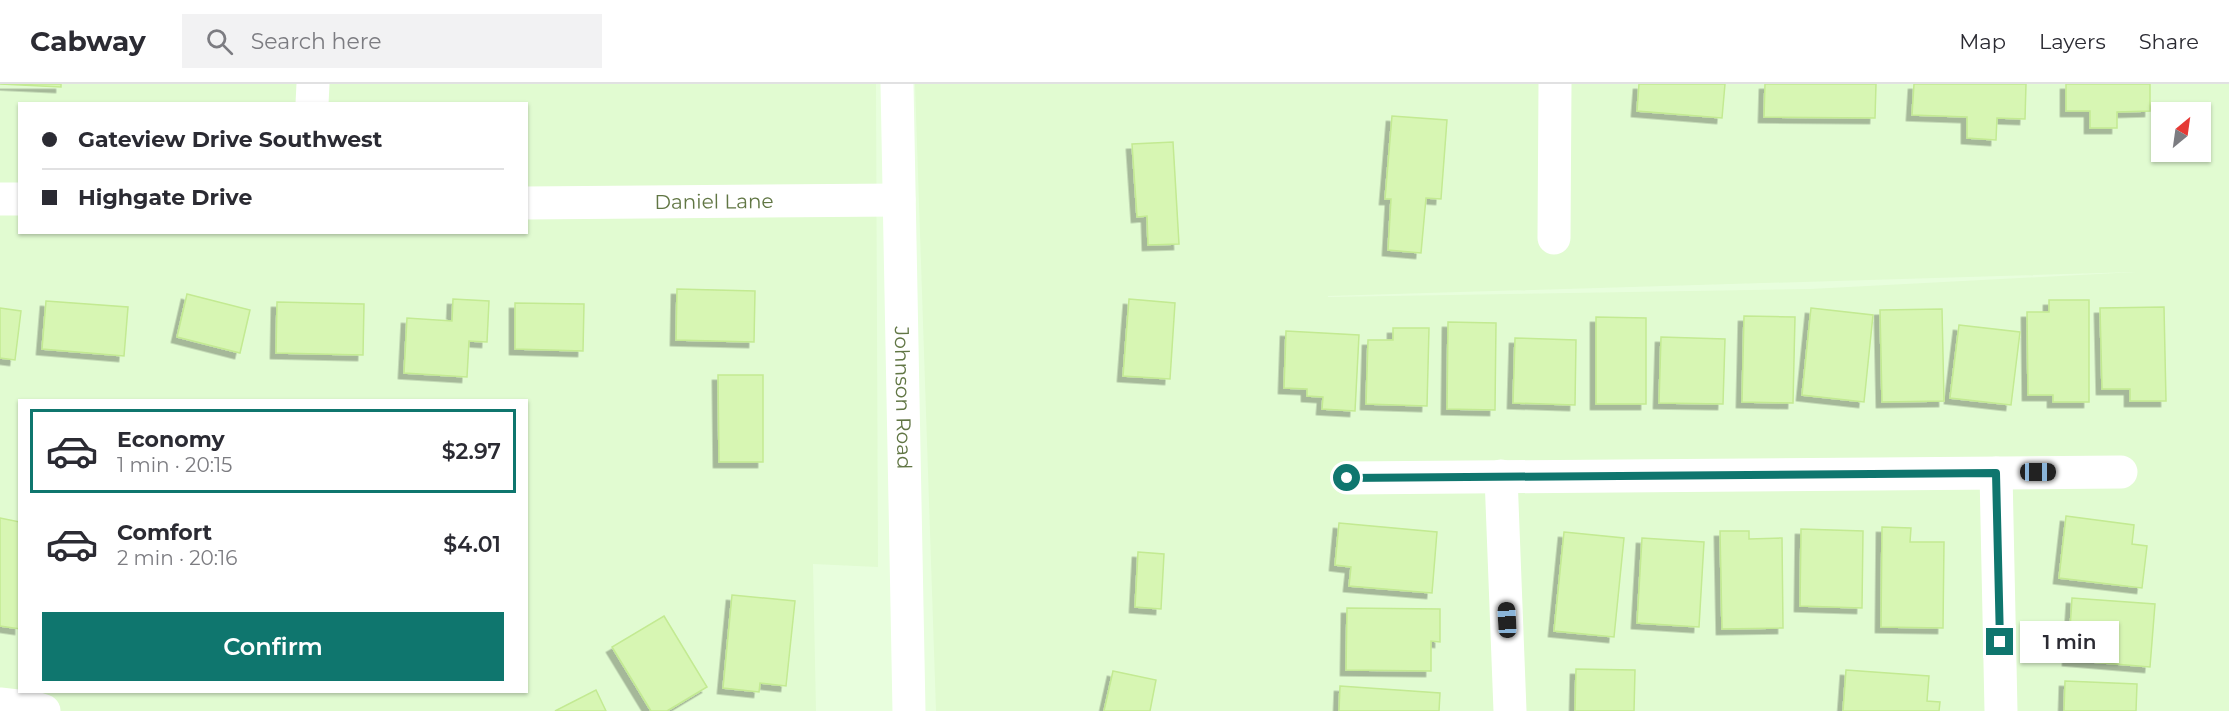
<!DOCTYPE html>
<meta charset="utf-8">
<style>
:root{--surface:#fff;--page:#f2f2f3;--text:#2b2b33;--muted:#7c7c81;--line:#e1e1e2;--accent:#0f766e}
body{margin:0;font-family:Montserrat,sans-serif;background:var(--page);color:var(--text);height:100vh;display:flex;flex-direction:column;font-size:22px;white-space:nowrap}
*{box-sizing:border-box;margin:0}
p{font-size:20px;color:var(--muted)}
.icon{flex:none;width:33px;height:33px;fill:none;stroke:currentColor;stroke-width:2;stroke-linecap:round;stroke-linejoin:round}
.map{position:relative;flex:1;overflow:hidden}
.panel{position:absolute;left:18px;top:315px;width:510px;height:294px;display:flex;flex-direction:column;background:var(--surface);border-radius:0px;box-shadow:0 2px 4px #0004}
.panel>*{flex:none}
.guide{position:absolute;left:18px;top:18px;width:510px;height:132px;border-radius:0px;box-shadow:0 2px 4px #0004;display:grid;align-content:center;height:132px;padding:0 24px;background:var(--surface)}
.needle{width:39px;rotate:29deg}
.fabs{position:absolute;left:2151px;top:18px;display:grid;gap:12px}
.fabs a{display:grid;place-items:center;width:60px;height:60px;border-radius:0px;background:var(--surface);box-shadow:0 2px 4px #0004;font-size:30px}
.end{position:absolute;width:27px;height:27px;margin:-14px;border:8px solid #0f766e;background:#fff;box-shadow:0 0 0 3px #fff}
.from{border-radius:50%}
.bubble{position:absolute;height:42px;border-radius:0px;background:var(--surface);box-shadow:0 2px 4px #0004;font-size:20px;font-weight:600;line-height:42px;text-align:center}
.car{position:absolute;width:18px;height:36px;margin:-18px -9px;border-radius:8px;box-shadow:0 0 4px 2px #0007;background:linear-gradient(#222 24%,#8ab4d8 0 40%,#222 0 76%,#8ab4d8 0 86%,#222 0)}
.guide b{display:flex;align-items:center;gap:21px;height:57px;font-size:22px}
.guide b+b{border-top:2px solid var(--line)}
.guide i{width:15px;height:15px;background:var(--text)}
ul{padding:10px 0 0;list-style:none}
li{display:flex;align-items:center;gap:18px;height:84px;margin:0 12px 9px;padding:0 12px;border:3px solid transparent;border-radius:0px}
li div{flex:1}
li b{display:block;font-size:22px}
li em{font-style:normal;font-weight:600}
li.active{border-color:var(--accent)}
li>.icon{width:54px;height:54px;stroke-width:1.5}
.cta{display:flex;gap:12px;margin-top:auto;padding:12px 24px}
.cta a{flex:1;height:69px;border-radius:0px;background:var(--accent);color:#fff;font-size:24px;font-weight:600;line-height:69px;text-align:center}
header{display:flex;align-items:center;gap:36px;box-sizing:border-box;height:84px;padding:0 30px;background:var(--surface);border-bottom:2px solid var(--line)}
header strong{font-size:28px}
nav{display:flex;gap:33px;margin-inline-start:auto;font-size:21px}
.search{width:420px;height:54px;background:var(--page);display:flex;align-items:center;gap:15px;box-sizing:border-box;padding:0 21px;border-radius:0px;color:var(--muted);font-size:22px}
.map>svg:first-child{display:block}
</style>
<header>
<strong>Cabway</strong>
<div class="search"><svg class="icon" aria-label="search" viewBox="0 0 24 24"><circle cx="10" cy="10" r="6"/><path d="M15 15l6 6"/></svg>Search here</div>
<nav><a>Map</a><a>Layers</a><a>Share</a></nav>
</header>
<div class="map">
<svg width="2229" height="627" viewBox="0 0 2229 627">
<defs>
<filter id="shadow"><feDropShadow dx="-5.5" dy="5.5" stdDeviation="0" flood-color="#0004"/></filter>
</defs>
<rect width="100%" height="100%" fill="#e8fedd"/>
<g fill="#e1fbd1" fill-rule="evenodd">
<path d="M0 0H876L878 483 813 480 816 627H0ZM20 20H526V148H20ZM20 316H526V608H20Z"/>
<path d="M915 0H2229V627H936ZM2162 28H2200V68H2162ZM2136 188 1810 205 1328 213V212Z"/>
</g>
<g fill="#d7f6b3" stroke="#c3ea92" stroke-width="1.5" filter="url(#shadow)">
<path d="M0 0H61V3Z"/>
<path d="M1639 0H1725L1722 34 1637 27Z"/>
<path d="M1765 0H1876L1875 34 1764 33Z"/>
<path d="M1914 0H2026L2025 35 1997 34 1996 56 1967 54V33L1912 31Z"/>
<path d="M2066 0H2150V27L2117 28V44H2090V27H2066Z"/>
<path d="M1392 32 1447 36 1441 115 1426 114 1421 169 1388 166 1391 115H1385Z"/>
<path d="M1173 58 1179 160 1148 161 1147 132 1137 133 1132 60Z"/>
<path d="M677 205 755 207 754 258 676 256Z"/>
<path d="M187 210 250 226 240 269 177 253Z"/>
<path d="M453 215 489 217 487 258 469 257 467 293 404 289 407 234 452 237Z"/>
<path d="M1129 215 1175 219 1170 295 1123 292Z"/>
<path d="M2049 216H2089V318H2053V311H2028L2027 228H2049Z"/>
<path d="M46 217 128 223 124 272 42 265Z"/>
<path d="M277 218 364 220 363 271 276 269Z"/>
<path d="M515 219 584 220 583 267 515 265Z"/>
<path d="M2164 223 2166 317H2130V305H2102L2100 224Z"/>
<path d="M0 224 21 227 15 276 0 274Z"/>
<path d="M1811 224 1873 231 1864 318 1802 311Z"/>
<path d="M1942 225 1944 317 1882 318 1880 226Z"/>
<path d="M1744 232 1795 233 1793 319 1742 318Z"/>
<path d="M1596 233 1646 234V320H1596Z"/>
<path d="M1448 238 1496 239 1495 326 1447 325Z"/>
<path d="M1959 241 2020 248 2011 321 1950 314Z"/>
<path d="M1393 244H1429L1427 322 1366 320 1368 256H1393Z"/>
<path d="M1286 247 1359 251 1355 327 1322 325 1323 313 1307 312V305L1284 304Z"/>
<path d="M1661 253 1725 255 1723 320 1659 319Z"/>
<path d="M1515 254 1576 256 1575 321 1513 319Z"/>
<path d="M718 291H763V378H719Z"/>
<path d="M2066 432 2134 441 2132 460 2147 462 2142 504 2059 494Z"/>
<path d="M0 434 20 438V545L0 542Z"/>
<path d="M1339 439 1437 448 1432 509 1349 502 1351 483 1335 481Z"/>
<path d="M1882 443 1911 444 1910 458H1944L1943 544 1881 543Z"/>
<path d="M1801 445 1863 447 1862 524 1800 522Z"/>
<path d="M1720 447H1749V455L1782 454 1783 544 1722 545Z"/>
<path d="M1564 448 1624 454 1614 553 1554 547Z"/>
<path d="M1642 454 1704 458 1699 543 1637 539Z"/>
<path d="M1138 468 1164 470 1161 525 1135 523Z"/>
<path d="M732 511 795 517 786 602 760 599 759 608 723 604Z"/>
<path d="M2072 514 2155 520 2150 583 2068 576Z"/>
<path d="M1347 524 1440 525V558L1431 557V587L1346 586Z"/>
<path d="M664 532 707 603 667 627H651L612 563Z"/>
<path d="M1576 585 1635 586 1634 627H1575Z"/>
<path d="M1846 586 1929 592 1927 617 1940 618 1939 627H1843Z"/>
<path d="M1113 587 1156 596 1150 627H1104Z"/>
<path d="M2065 597 2137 600 2136 627H2064Z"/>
<path d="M1340 602 1440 609 1439 627H1339Z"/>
<path d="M596 606 606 627H555Z"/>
</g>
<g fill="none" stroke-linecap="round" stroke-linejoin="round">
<g stroke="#fff" stroke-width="33">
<path d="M312 20 313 0"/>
<path d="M0 115H20"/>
<path id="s1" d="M526 119 899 116"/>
<path d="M1554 154 1555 0"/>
<path d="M1996 389 2001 627"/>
<path d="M1501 392 1510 627"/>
<path d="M1347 394 2121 388"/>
<path d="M0 620 35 624 44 627"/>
</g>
<path stroke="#fff" stroke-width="33" id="s2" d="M897 0 909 627"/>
</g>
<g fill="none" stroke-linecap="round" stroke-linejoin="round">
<path stroke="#0f766e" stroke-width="8" d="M1347 394 1996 389 2000 558"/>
</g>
<g text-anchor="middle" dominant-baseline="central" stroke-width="5" stroke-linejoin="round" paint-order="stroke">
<g font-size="20" fill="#617644" stroke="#eeffe6">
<text stroke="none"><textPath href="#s1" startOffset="188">Daniel Lane</textPath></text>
<text stroke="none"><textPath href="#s2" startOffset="314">Johnson Road</textPath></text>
</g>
</g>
</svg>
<div class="fabs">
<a><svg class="needle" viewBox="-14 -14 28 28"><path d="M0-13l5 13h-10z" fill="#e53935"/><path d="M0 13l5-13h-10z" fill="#7c7c81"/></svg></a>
</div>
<i class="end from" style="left:1347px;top:394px"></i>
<i class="end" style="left:2000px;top:558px"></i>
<div class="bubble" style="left:2020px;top:537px;width:99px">1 min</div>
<i class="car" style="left:2038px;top:388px;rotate:90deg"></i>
<i class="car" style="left:1507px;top:536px;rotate:357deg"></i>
<div class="guide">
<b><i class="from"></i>Gateview Drive Southwest</b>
<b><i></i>Highgate Drive</b>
</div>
<section class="panel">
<ul>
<li class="active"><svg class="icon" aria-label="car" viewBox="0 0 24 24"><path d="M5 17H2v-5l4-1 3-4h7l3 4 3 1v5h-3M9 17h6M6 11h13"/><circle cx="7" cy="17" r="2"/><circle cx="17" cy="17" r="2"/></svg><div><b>Economy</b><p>1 min · 20:15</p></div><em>$2.97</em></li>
<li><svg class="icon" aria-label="car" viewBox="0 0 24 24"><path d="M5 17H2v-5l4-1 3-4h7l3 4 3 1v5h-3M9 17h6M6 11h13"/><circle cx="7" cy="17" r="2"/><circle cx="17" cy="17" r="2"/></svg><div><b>Comfort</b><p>2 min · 20:16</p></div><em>$4.01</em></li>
</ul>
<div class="cta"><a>Confirm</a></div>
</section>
</div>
